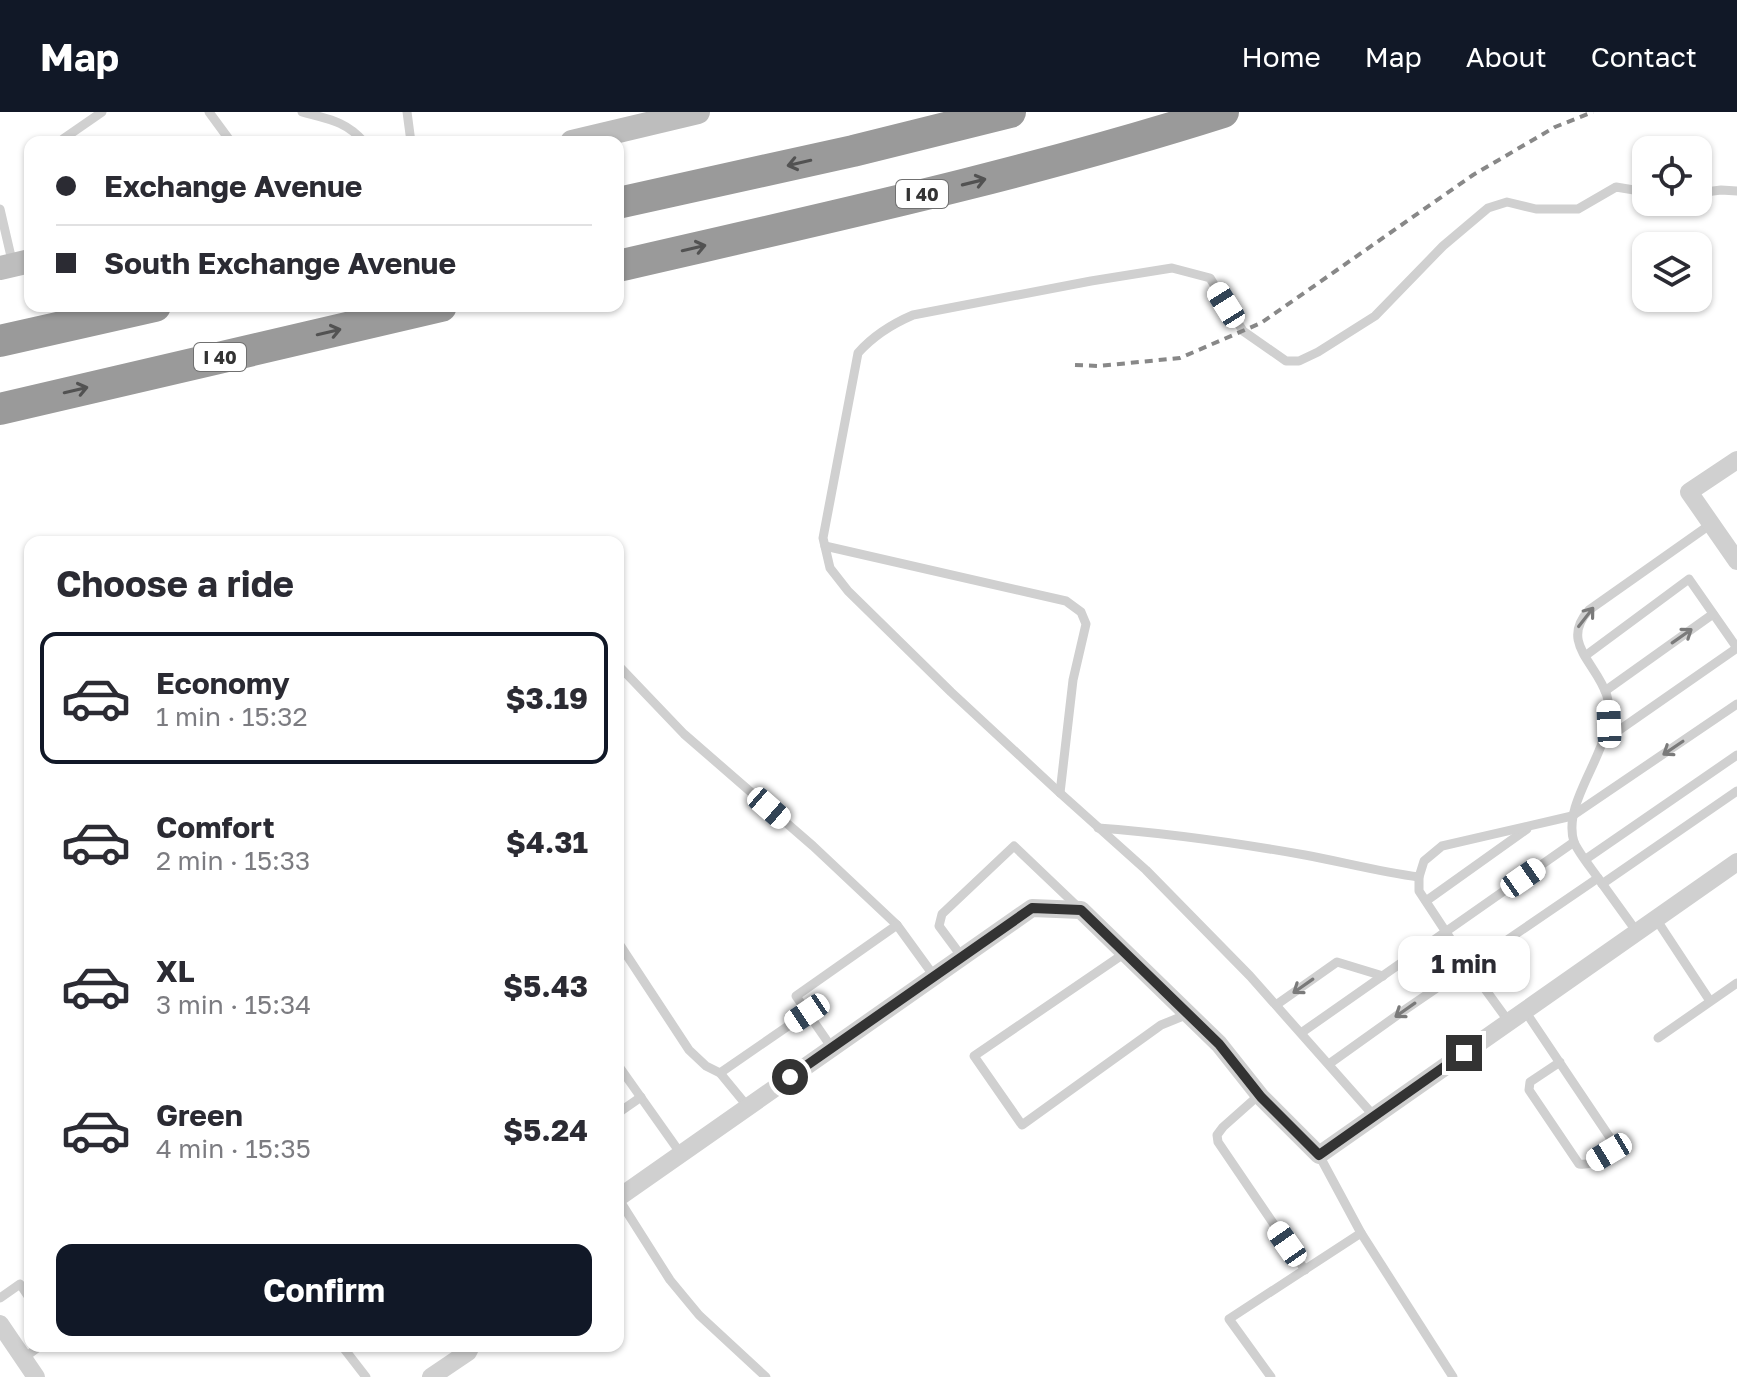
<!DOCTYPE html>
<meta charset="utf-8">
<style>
:root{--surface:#fff;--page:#f7f7f7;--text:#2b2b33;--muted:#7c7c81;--line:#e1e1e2;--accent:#111827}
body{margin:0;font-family:"Golos Text",sans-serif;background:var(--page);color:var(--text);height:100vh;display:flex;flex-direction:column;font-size:30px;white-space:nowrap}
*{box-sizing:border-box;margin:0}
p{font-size:26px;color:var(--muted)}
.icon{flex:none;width:44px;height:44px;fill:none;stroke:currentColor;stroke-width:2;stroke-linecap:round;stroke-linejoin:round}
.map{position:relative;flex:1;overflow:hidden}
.sheet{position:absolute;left:24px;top:424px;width:600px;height:816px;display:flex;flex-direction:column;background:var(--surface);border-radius:16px;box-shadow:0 2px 6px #0004}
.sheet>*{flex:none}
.banner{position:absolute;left:24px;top:24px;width:600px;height:176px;border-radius:16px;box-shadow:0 2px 6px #0004;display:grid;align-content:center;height:176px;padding:0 32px;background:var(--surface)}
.buttons{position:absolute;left:1632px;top:24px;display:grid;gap:16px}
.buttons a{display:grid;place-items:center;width:80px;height:80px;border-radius:16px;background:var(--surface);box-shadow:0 2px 6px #0004;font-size:40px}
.end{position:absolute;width:36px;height:36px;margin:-18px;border:10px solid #333;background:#fff;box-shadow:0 0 0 4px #fff}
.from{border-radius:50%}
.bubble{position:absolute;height:56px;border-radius:16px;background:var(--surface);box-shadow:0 2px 6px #0004;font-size:26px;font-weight:700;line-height:56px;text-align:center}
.car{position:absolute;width:24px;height:48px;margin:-24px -12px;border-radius:10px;box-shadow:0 0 6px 2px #0007;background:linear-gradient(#fff 24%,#345 0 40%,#fff 0 76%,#345 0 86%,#fff 0)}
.banner b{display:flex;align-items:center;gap:28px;height:76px;font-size:30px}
.banner b+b{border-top:2px solid var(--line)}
.banner i{width:20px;height:20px;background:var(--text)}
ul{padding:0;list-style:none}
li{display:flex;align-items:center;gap:24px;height:132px;margin:0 16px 12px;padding:0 16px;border:4px solid transparent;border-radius:16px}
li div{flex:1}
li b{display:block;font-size:30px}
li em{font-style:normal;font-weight:700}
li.active{border-color:var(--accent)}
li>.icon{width:72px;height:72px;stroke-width:1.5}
h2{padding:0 32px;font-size:36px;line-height:96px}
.cta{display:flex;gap:16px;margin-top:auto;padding:16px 32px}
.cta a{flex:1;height:92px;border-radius:16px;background:var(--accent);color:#fff;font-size:32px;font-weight:700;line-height:92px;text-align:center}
header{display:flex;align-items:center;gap:48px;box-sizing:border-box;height:112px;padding:0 40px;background:var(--accent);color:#fff}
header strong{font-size:38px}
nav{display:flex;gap:44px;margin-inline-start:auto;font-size:28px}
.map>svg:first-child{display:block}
</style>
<header>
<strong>Map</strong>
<nav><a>Home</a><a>Map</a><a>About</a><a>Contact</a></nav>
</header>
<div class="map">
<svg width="1737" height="1265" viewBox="0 0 1737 1265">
<rect width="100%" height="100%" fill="#fff"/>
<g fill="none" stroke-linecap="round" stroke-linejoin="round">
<g stroke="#d0d0d0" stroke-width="9">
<path d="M209 0 231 30"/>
<path d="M302 0C328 7 346 9 364 30"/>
<path d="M407 0 411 30"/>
<path d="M65 30 63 27 102 0"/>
<path d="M1698 81 1721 78 1737 79"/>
<path d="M0 97 13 153"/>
<path d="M825 434 1066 489 1081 500 1086 512 1073 568 1060 681"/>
<path d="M1585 544 1689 467 1737 536"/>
<path d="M618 553 684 622 813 734 897 813 934 864"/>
<path d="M1605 579 1713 502"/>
<path d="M1602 630 1737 536"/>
<path d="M1098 716C1167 721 1237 731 1305 743 1343 750 1380 760 1419 765"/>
<path d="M1586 747 1737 643"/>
<path d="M1598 766C1591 756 1578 740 1574 730 1560 686 1621 631 1607 584 1597 551 1559 531 1589 498L1711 412"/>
<path d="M1602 772 1737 679"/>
<path d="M1426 789 1527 717"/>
<path d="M1656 807 1710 889"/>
<path d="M618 830 689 938 706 954 720 961 748 995"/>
<path d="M1125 841 974 944 1022 1013 1161 913 1188 902"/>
<path d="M962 845 939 814 942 802 1014 734 1079 796"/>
<path d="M1276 893 1337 850 1383 864"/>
<path d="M1525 899 1613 1030C1608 1043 1594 1054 1579 1052L1529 978 1530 970 1560 950"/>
<path d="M1509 910 1469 855 1419 779V765L1424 749 1442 734 1572 704 1737 592"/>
<path d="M1301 921 1574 730"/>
<path d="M1658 926 1737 871"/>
<path d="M832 936 796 884 897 813"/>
<path d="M1329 952 1406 897 1598 766 1637 820"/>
<path d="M618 953 681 1042"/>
<path d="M720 961 807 901"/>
<path d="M1259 983 1223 1015 1217 1023 1218 1030 1305 1158"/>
<path d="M618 1001 641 985"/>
<path d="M1374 1004 1250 864 1146 758 1060 681 951 580 848 479 830 456 823 426 858 241C873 224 892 212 913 203L1091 169 1172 156 1210 166 1243 219 1286 249H1299L1318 240 1375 204 1443 134 1488 96 1507 90 1536 97H1578L1616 75 1646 80"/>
<path d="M618 1086 670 1168 699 1203 766 1265"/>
<path d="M1361 1121 1453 1265"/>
<path d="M0 1186 20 1172 30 1187"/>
<path d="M342 1234 366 1265"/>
<path d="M24 1246 40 1234"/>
<path d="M1271 1265 1229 1207 1361 1121 1319 1043"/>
</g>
<g stroke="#d0d0d0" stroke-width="18">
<path d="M1737 348 1689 380 1737 449"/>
<path d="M618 1086 1032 796 1081 798 1219 932 1261 985 1319 1043 1737 750"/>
<path d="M0 1212 36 1265"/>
<path d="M431 1265 468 1240 471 1234"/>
</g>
<g stroke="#bdbdbd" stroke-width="24">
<path d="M572 30 698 0"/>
<path d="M0 156 30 149"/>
</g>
<g stroke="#9a9a9a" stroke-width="32">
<path d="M618 91 853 39 1010 0"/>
<path d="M618 154C821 107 1025 63 1223 0"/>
<path d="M0 229 155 194"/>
<path d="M0 297 441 194"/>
</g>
<path stroke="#888" stroke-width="4" stroke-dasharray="8 6" stroke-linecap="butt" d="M1075 253 1099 254 1180 246 1261 211 1473 63 1555 15 1593 0"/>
</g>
<defs><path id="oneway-shaft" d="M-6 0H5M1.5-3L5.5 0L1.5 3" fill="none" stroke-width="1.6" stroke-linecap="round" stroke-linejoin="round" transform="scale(2)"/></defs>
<g stroke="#525252">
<use href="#oneway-shaft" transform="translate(799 51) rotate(167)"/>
<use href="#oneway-shaft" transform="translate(974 70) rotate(-14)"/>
<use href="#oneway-shaft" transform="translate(694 136) rotate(-13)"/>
<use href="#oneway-shaft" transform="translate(329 220) rotate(-13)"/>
<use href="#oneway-shaft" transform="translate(76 278) rotate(-13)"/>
</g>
<g stroke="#7a7a7a">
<use href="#oneway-shaft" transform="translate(1586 505) rotate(-52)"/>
<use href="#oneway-shaft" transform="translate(1682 524) rotate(-35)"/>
<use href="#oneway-shaft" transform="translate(1673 636) rotate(146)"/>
<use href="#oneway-shaft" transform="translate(1303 874) rotate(145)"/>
<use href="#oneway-shaft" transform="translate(1405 898) rotate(145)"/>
</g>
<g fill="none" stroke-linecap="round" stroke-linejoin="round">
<path stroke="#333" stroke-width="10" d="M790 965 1032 796 1081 798 1219 932 1261 985 1319 1043 1464 941"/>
</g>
<g text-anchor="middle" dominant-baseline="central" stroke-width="8" stroke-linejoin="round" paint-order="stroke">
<g fill="#fff" stroke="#707070" stroke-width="2">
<rect x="896" y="68" width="52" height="28" rx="6"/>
<rect x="194" y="231" width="52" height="28" rx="6"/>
</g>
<g font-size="18" font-weight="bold" fill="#333">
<text x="922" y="82">I 40</text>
<text x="220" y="245">I 40</text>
</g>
</g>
</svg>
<div class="buttons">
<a><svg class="icon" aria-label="locate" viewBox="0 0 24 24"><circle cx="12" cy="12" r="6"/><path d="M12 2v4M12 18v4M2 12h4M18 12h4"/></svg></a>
<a><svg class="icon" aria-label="layers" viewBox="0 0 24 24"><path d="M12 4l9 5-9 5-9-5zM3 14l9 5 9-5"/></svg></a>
</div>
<i class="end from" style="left:790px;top:965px"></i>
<i class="end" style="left:1464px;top:941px"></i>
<div class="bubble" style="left:1398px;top:824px;width:132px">1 min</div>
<i class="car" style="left:1226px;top:193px;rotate:328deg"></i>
<i class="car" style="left:1609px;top:612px;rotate:358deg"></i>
<i class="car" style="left:769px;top:696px;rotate:131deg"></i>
<i class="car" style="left:1523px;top:766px;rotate:55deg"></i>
<i class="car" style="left:807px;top:901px;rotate:236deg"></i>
<i class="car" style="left:1609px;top:1040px;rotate:239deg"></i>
<i class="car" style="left:1287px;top:1132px;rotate:325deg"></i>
<div class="banner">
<b><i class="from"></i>Exchange Avenue</b>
<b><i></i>South Exchange Avenue</b>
</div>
<section class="sheet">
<h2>Choose a ride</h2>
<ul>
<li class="active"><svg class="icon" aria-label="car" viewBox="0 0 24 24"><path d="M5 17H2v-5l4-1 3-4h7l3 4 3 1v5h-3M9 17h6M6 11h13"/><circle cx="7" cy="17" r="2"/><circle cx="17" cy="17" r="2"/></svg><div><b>Economy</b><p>1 min · 15:32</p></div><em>$3.19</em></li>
<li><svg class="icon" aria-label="car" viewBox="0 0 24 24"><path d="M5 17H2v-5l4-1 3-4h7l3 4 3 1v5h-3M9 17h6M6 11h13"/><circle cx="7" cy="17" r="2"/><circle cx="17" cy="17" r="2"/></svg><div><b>Comfort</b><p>2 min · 15:33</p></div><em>$4.31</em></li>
<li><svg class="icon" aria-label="car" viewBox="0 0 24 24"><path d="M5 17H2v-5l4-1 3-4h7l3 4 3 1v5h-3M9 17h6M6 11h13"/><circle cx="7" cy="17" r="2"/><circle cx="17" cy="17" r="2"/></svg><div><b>XL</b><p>3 min · 15:34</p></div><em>$5.43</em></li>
<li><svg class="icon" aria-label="car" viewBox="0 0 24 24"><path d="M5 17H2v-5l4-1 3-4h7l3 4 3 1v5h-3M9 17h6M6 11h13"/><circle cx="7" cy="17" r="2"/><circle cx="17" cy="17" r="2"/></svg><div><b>Green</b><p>4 min · 15:35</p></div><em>$5.24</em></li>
</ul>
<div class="cta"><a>Confirm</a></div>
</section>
</div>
